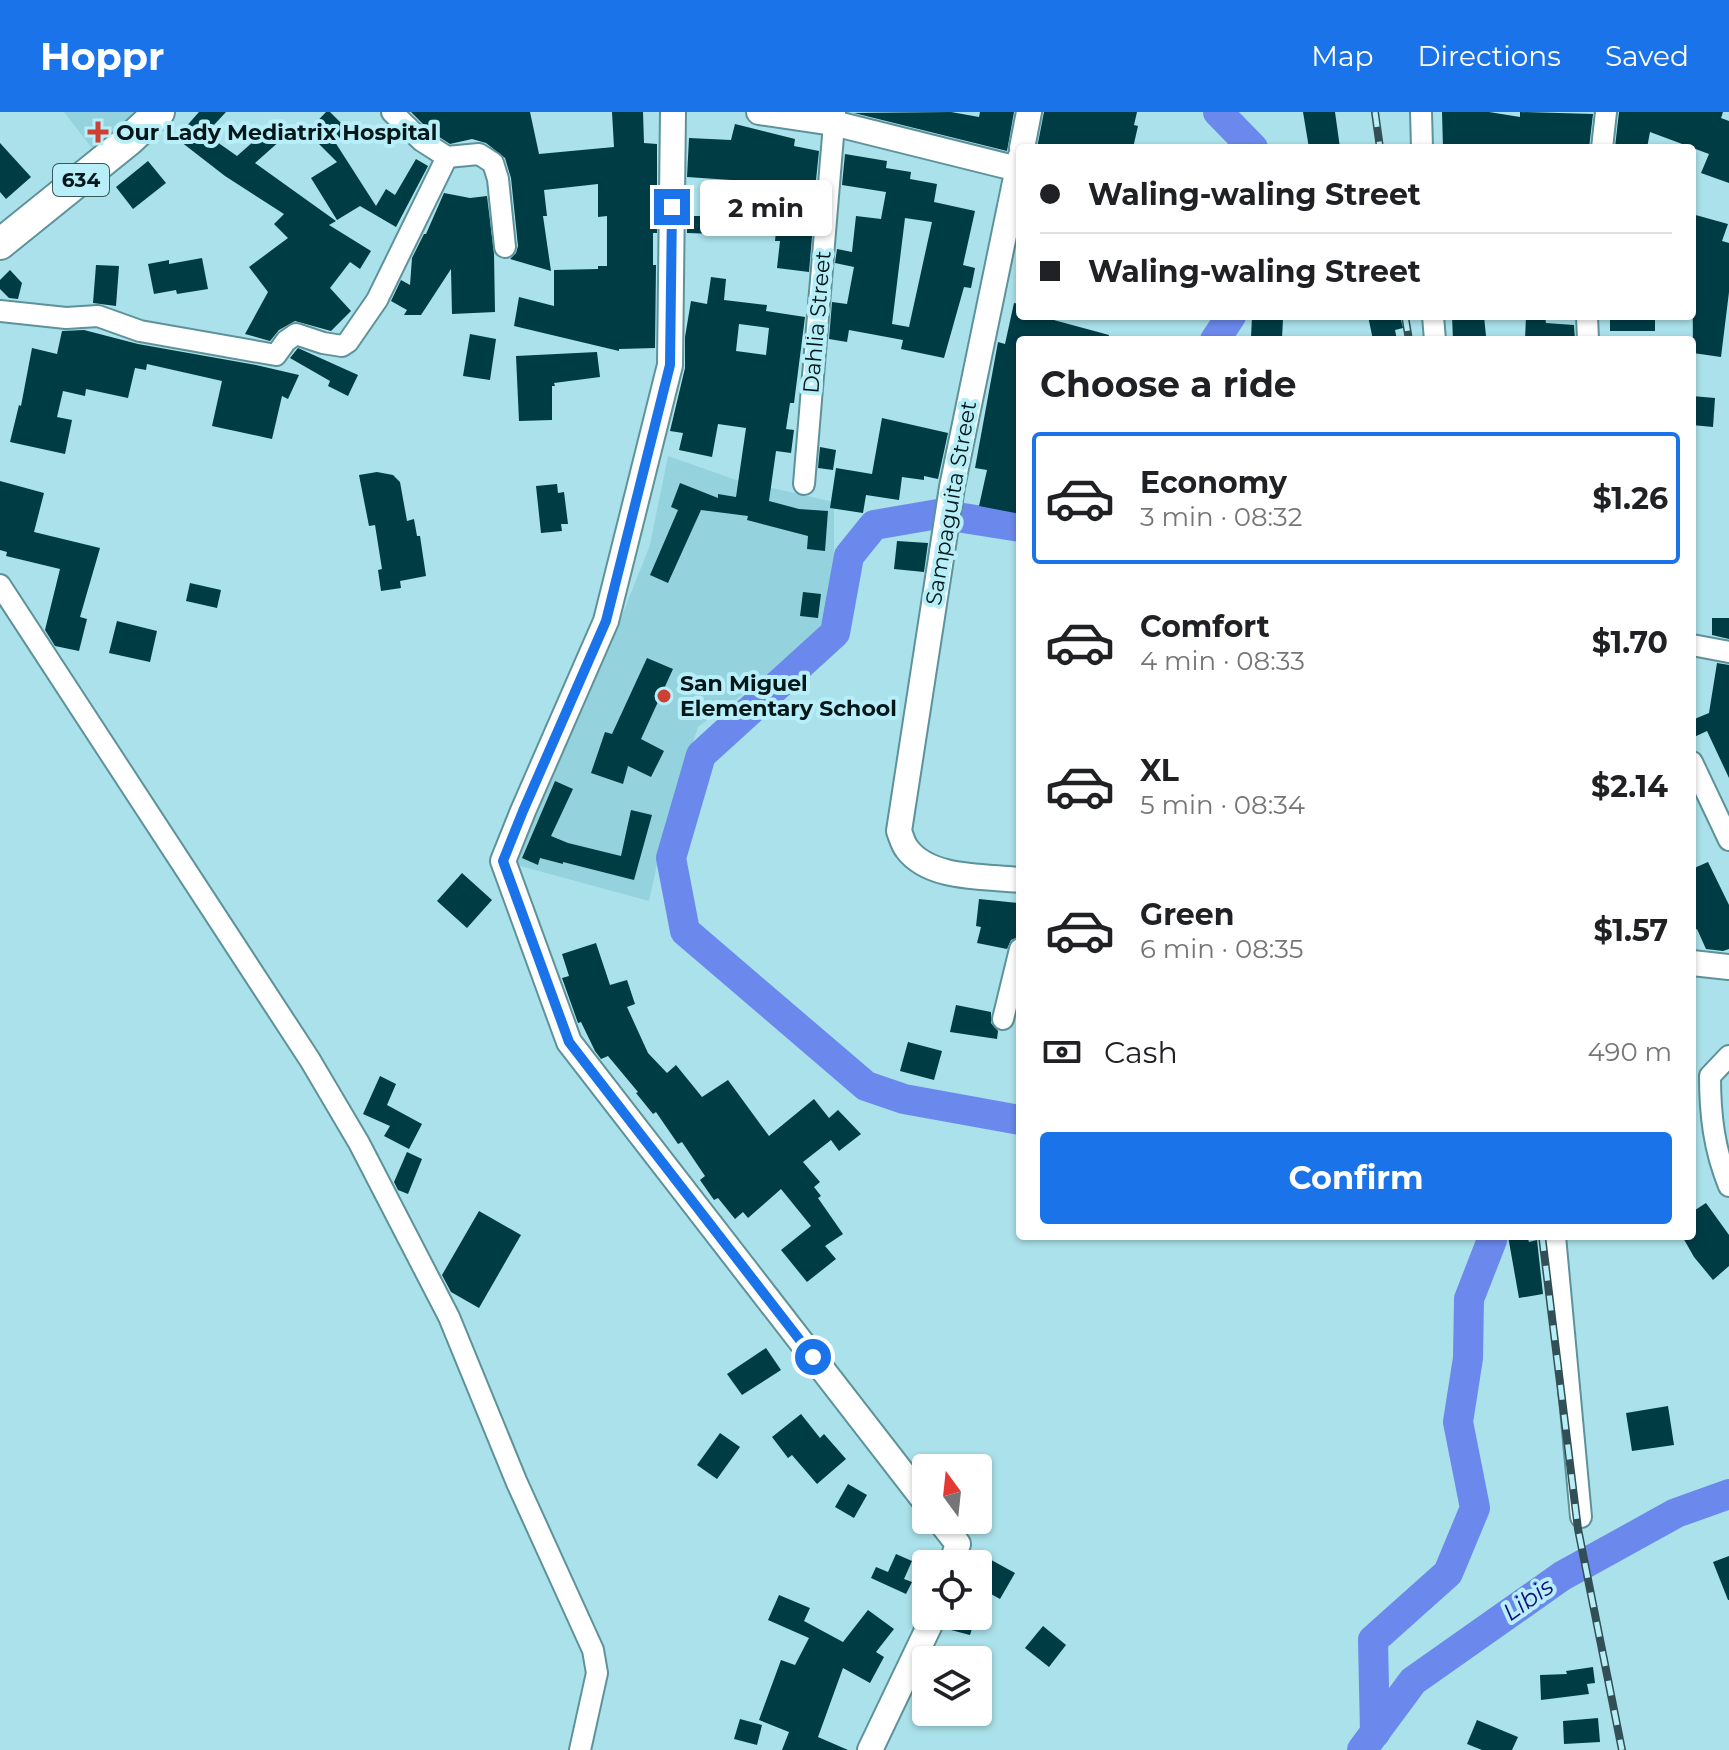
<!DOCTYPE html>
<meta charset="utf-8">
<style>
:root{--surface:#fff;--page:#f6f6f6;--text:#202124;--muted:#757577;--line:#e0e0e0;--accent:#1a73e8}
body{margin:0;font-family:Montserrat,sans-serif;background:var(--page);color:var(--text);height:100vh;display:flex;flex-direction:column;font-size:30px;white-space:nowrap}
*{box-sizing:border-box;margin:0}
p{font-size:26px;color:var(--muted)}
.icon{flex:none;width:44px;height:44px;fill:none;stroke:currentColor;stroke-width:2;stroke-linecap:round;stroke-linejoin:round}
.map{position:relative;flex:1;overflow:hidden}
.drawer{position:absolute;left:1016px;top:224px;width:680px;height:904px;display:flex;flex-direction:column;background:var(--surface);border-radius:8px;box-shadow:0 2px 6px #0004}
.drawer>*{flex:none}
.hud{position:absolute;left:1016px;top:32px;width:680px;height:176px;border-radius:8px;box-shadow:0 2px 6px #0004;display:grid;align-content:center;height:176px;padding:0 24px;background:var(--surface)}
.needle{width:52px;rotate:345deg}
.buttons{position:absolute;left:912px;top:1342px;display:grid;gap:16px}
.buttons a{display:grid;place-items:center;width:80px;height:80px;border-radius:8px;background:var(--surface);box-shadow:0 2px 6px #0004;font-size:40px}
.end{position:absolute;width:36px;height:36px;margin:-18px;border:10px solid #1a73e8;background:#fff;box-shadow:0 0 0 4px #fff}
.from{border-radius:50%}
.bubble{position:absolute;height:56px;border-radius:8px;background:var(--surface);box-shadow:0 2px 6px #0004;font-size:26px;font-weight:700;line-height:56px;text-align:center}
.hud b{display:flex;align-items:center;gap:28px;height:76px;font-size:30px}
.hud b+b{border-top:2px solid var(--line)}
.hud i{width:20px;height:20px;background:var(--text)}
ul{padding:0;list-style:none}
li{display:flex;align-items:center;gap:24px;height:132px;margin:0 16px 12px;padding:0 8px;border:4px solid transparent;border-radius:8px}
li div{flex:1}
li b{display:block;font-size:30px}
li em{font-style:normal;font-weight:700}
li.on{border-color:var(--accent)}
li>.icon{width:72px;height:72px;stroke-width:1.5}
h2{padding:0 24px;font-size:36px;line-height:96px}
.pay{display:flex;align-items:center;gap:20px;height:88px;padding:0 24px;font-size:30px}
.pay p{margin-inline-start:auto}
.primary-button{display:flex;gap:16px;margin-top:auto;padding:16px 24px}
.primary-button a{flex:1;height:92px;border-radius:8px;background:var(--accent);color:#fff;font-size:32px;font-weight:700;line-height:92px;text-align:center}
header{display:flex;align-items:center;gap:48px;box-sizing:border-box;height:112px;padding:0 40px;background:var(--accent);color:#fff}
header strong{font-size:38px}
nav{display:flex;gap:44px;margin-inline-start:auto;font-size:28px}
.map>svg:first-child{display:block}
</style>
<header>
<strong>Hoppr</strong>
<nav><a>Map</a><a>Directions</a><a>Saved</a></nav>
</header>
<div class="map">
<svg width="1729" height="1638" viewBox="0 0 1729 1638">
<rect width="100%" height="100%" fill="#aae1ea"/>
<g fill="#94d3de">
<path d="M64 0H136L95 40Z"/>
<path d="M668 344 736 368 834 390V473L818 522 781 554 698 615 668 703 649 789 513 752 608 539 650 433Z"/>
</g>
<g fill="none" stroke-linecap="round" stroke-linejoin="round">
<g stroke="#6b89ec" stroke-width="30">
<path d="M1218 0 1253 36"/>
<path d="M1215 228 1231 204"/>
<path d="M1020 415 938 402 874 413 849 444 835 521 701 643 671 746 685 819 866 974 904 987 1020 1008"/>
<path d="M1375 1621 1373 1528 1448 1461 1475 1396 1458 1310 1468 1246 1469 1187 1492 1128 1490 1124"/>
<path d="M1362 1638 1413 1569 1562 1464 1676 1401 1729 1382"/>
</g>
</g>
<g fill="#003c44" fill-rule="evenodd">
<path d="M199 0H226L213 14 217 18 210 25 237 44 278 8 290 20 255 51 336 109 329 113 371 139 360 157 350 150 330 176 351 199 331 219 295 209 279 218 270 229 245 222 268 180 249 155 288 126 274 112 284 102 225 64 176 26Z"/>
<path d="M326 0H330L348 18 335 30 376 94 386 77 395 83 416 47 428 54 396 115 360 94 337 108 311 66 337 50 307 20Z"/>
<path d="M411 0H530L539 42 614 35 612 0H643L644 31 657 32V121H653V153H656L655 236 619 237V239L514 214 519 185 554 194V158L598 157V154H607V104L598 105V72L544 78 547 104H543L551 159 510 147 516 141 518 134 511 66 505 46 486 31 472 27 450 32 430 19Z"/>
<path d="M951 0 979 5 980 0H1014L1007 39 854 1Z"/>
<path d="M1044 0H1137L1134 13 1138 14 1133 36H1037Z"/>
<path d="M1303 0H1335L1340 36H1309Z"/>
<path d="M1442 0H1489L1520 5V0L1593 2 1589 36H1443Z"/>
<path d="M1619 0H1723L1721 6 1729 9V71L1701 61 1709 42 1650 20 1647 36 1615 35Z"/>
<path d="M735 12 795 27 794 34 819 39 816 68 807 112 813 113 809 160 777 156 780 129H775L776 119 749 116V123L716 119V122L687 121V104H727L731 68 687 65 689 26 731 28Z"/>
<path d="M0 31 31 65 6 87 0 80Z"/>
<path d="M845 42 887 49 886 56 911 60 910 67 937 72 934 90 975 99 963 153 975 156 971 176 964 175 944 246 901 237 903 228 849 218 847 230 829 227 832 190 847 192 854 155 835 151 837 137 852 140 856 104 881 107 886 80 842 73ZM905 106 932 110 909 215 892 212Z"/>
<path d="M148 49 166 71 133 97 116 75Z"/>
<path d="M444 81 470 86 487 84 494 142 495 200 452 202 451 157 421 203H404L407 198 391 189 401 168 410 173 412 146 424 122H426Z"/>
<path d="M1692 102 1728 112 1722 129 1729 131V180L1721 245 1693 241Z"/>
<path d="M202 146 208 177 177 182 176 178 154 182 148 152 169 148V152Z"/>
<path d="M96 153 119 154 116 194 93 191Z"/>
<path d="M10 158 22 171 18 187 9 186 0 177V168Z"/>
<path d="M711 165 726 167 724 188 767 193 766 199 805 205 794 291H790L786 317 794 318 791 341 776 339 769 389 799 397 828 399 825 439 807 437 808 424 747 408 748 404 701 398 668 471 650 463 678 398 671 395 680 371 718 386V382L736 385 746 316 718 312 712 345 679 338 683 321 670 319 685 256V225L691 189 707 192ZM739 212 769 216 766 243 736 239Z"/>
<path d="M1014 191 1020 192V204H1039L1109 223 1108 228H1020V402L979 394 987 358 975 356 998 230 1005 232Z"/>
<path d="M1368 204H1400L1403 216 1395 218 1397 228H1373Z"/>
<path d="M1452 204H1484L1486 224 1480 225V228H1453Z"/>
<path d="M1526 204H1545L1546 211 1574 213 1575 228H1525Z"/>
<rect x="1610" y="204" width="45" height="15"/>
<path d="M1252 205 1283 207 1282 226 1251 225Z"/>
<path d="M84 218 138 232 256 253 299 263 288 287 282 284 272 327 212 314 222 269 147 252 146 258 135 256 128 286 86 277 85 284 63 279 57 305 72 308 65 342 10 330 19 293 21 294 32 236 57 242 62 219Z"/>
<path d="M470 222 496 227 490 268 463 264Z"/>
<path d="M298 236 358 263 348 284 328 274 330 269 290 246Z"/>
<path d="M597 240 600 265 554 271 555 274H552V308L519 309 516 244Z"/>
<path d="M1692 284 1715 286 1713 315 1692 313Z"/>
<path d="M882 306 948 321 938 367 924 364V368L902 365 899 388 866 383 863 401 830 396 836 356 872 362Z"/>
<path d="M820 335 836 338 833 358 818 356Z"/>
<path d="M377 360 393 363 400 370 407 409 414 407 417 424H420L426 464 400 469 401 476 381 479 378 458 382 457 375 413 369 414 359 363Z"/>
<path d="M0 369 44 381 34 420 100 436 80 505 87 507 79 539 55 534 45 518 60 457 6 444 7 440 0 438Z"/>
<path d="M557 372 558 381 564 380 568 412H561L562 419 541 421 536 374Z"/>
<path d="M897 429 928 431 924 460 894 457Z"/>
<path d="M190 471 221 478 217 496 186 489Z"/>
<path d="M803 480 821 482 818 506 800 504Z"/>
<path d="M1712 506H1729V527L1712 523Z"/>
<path d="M117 509 157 519 150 550 109 541Z"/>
<path d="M647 546 673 557 641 627 664 639 651 665 628 654 623 672 591 661 605 620 612 622Z"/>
<path d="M1717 551 1729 553V666L1707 619 1692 626V608L1709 601Z"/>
<path d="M555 669 573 677 551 724 568 731 621 744 631 698 652 703 634 768 563 750V752L540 746 538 753 522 746Z"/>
<path d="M1708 750 1729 793V837L1723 839 1706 837 1697 817 1692 819V757Z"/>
<path d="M462 761 492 788 467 816 437 789Z"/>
<path d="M979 787 1019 791 1020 824 1011 828 1007 837 977 831 981 815 976 814Z"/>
<path d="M596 831 610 873 627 868 635 892 627 895 648 941 667 961 676 953 702 985 728 968 769 1024 814 987 829 1006 838 998 861 1022 839 1039 831 1028 803 1050 820 1070 814 1075 821 1084 818 1086 843 1122 825 1134 836 1147 807 1170 781 1138 811 1114 781 1077 748 1106 743 1100 735 1107 718 1086 714 1088 700 1068 705 1064 682 1030 678 1032 656 1000 653 1002 636 981 638 980 608 944 601 947 595 939 581 910 578 911 562 866 569 864 562 842Z"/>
<path d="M956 893 991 900V911L998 919 997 927 950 920Z"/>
<path d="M908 930 942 939 934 968 900 959Z"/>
<path d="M380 964 396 972 387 993 422 1012 409 1037 384 1024 390 1014 363 1002Z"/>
<path d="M407 1040 422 1047 408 1082 398 1078 394 1070Z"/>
<path d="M1706 1091 1729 1123V1154L1713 1168 1694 1145 1682 1124H1692V1100Z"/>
<path d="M479 1099 521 1123 479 1196 451 1180 442 1163Z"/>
<path d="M1508 1124H1527L1529 1130 1537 1128 1543 1182 1519 1186Z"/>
<path d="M766 1236 781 1258 742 1283 727 1262Z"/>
<path d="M1668 1294 1674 1333 1632 1339 1626 1301Z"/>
<path d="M801 1302 820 1326 824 1322 846 1347 817 1372 792 1343 788 1346 772 1325Z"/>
<path d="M720 1321 740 1335 717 1367 697 1353Z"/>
<path d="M848 1372 867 1383 854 1406 835 1395Z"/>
<path d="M896 1442 912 1449 904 1467 912 1470 906 1482 871 1466 876 1455 888 1460Z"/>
<path d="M984 1444 1015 1461 1000 1487 978 1475V1454Z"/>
<path d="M1729 1444V1488H1728L1713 1450Z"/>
<path d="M779 1483 810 1496 804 1509 843 1530 868 1498 894 1517 876 1540 884 1545 870 1571 843 1556 818 1625 848 1638H782L789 1620 759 1608 781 1548 795 1553 809 1526 768 1508Z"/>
<path d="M955 1504H976L970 1523 951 1518Z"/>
<path d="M1043 1514 1066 1533 1049 1555 1025 1536Z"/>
<path d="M1593 1555 1595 1571 1587 1572 1589 1582 1541 1588 1540 1563 1567 1562 1566 1559Z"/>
<path d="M1598 1606 1600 1630 1564 1632 1563 1609Z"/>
<path d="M740 1607 762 1613 757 1633 734 1627Z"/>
<path d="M1477 1608 1518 1625 1512 1638H1482L1467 1632Z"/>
</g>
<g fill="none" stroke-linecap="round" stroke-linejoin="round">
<defs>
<g id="minor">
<path d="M392 0 422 29 447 45 479 42 493 51 498 67 505 135"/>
<path d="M1421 0 1422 36"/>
<path d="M1602 36 1606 0"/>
<path d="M0 199 66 206 98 204 140 219 276 243 286 229 296 222 323 231 342 234 348 230 377 188 447 45"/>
<path d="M1433 204 1435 228"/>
<path d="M1587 204 1588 228"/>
<path d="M804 372 835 0"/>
<path d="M0 473 310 948 359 1031 449 1205 517 1371 593 1538 597 1561 580 1638"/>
<path d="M1692 533 1729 540"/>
<path d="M1692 650 1729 728"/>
<path d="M1003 907 1020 837"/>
<path d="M1729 944 1710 964C1710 1003 1714 1037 1729 1074"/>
<path d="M1555 1124 1581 1405"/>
</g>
<g id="tertiary">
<path d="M673 0 670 253 606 509 523 699 503 749 569 930 926 1391"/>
<path d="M759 0 833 11 1018 57"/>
<path d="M1022 36 1029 0"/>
<path d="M1020 46 952 375 899 719C901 724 903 732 907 737 930 768 985 764 1020 768"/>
<path d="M1692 851 1729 855"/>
<path d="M939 1408 958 1432 951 1452"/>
<path d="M870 1638 934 1504"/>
</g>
<path id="primary" d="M0 132 129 28 159 0"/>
</defs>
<use href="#minor" stroke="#5d929a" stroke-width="24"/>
<use href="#tertiary" stroke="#5d929a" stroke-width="28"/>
<use href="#primary" stroke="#5d929a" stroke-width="34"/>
<use href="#minor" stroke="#fff" stroke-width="20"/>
<use href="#tertiary" stroke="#fff" stroke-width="24"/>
<use href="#primary" stroke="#fff" stroke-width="30"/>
<defs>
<g id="rail">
<path d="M1375 0 1380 36"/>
<path d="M1405 204 1409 228"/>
<path d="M1542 1124 1578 1417 1622 1638"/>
</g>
</defs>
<use href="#rail" stroke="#314f54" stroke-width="8"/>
<use href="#rail" stroke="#b7eef7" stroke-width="5" stroke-dasharray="15" stroke-linecap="butt"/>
</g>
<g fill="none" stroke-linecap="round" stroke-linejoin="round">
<path stroke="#1a73e8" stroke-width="10" d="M672 95 670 253 606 509 523 699 503 749 569 930 813 1245"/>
</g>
<g fill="#cd4033" stroke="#b7eef7" stroke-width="3">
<path d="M94 8h8v8h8v8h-8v8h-8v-8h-8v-8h8z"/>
<circle cx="664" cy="584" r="8"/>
</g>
<g text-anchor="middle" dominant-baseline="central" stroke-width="8" stroke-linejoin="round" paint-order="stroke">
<rect fill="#b7eef7" stroke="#38585c" stroke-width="2" x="53" y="52" width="56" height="32" rx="6"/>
<g font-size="20" font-weight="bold" fill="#02171a">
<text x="81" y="68">634</text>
</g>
<g font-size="22" font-weight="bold" fill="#02171a" stroke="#b7eef7" text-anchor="start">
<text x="116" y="20">Our Lady Mediatrix Hospital</text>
<text x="680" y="571">San Miguel<tspan x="680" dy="25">Elementary School</tspan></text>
</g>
<g font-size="22" fill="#02171a" stroke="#b7eef7">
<text transform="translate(817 210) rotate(-85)">Dahlia Street</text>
<text transform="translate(951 391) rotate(-80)">Sampaguita Street</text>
</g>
<g font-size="24" font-style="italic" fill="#110983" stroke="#b7eef7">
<text transform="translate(1528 1487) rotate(-35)">Libis</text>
</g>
</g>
</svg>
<div class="buttons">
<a><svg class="needle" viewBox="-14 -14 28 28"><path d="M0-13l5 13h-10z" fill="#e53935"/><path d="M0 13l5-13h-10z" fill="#757577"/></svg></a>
<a><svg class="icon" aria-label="locate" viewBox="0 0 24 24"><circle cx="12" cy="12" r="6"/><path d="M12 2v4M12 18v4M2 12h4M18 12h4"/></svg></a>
<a><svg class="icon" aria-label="layers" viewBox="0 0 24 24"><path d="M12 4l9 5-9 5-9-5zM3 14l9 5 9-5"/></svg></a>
</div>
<i class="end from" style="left:813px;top:1245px"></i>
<i class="end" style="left:672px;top:95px"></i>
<div class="bubble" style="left:700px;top:68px;width:132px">2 min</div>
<div class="hud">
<b><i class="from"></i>Waling-waling Street</b>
<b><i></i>Waling-waling Street</b>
</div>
<section class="drawer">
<h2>Choose a ride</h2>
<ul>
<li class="on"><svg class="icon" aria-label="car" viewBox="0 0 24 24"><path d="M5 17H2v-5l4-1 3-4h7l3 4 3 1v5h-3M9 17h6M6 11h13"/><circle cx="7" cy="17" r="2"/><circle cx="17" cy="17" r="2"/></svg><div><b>Economy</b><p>3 min · 08:32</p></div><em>$1.26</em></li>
<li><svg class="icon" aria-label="car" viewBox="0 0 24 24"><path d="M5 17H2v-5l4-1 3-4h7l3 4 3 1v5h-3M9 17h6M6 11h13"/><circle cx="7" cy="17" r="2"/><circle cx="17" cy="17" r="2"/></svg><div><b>Comfort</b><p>4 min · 08:33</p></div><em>$1.70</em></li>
<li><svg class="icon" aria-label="car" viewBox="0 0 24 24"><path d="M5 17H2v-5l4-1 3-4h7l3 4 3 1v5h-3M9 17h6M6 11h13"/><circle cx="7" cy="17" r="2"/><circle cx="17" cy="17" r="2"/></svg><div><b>XL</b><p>5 min · 08:34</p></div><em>$2.14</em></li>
<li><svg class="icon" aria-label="car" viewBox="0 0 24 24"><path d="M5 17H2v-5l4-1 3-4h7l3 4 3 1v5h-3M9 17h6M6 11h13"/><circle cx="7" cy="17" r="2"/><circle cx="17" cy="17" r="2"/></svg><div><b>Green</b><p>6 min · 08:35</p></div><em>$1.57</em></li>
</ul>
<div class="pay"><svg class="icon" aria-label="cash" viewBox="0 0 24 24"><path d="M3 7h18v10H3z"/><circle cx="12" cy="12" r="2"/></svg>Cash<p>490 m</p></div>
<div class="primary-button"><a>Confirm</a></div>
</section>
</div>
